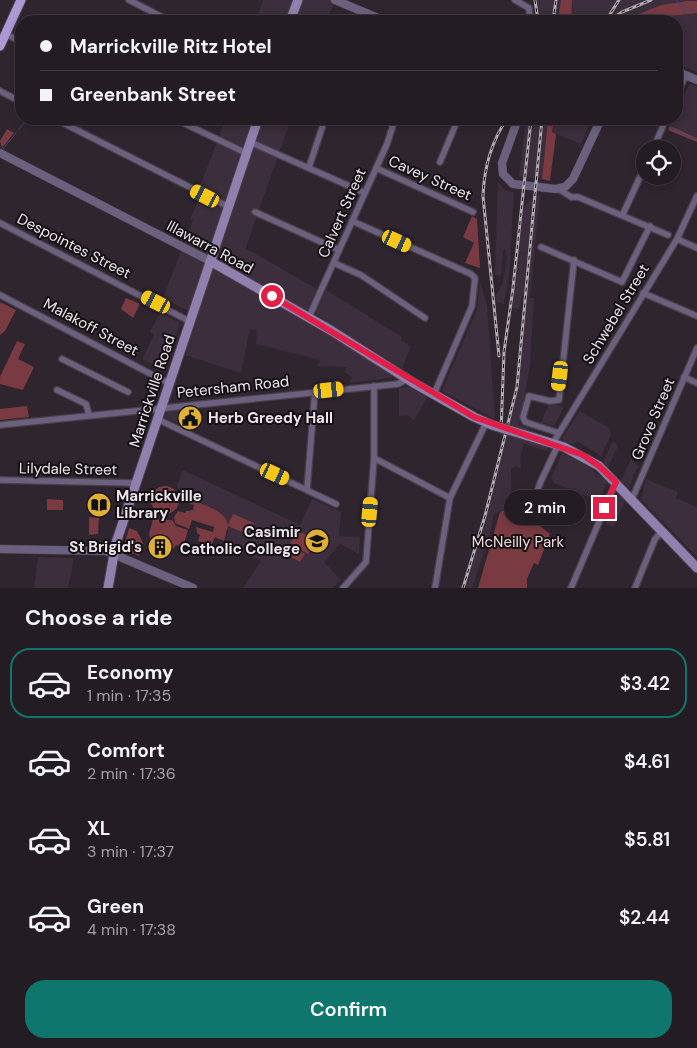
<!DOCTYPE html>
<meta charset="utf-8">
<style>
:root{--surface:#231c23;--page:#2b252b;--text:#f1f3f6;--muted:#a3a1a6;--line:#403a41;--accent:#0f766e}
body{margin:0;font-family:"DM Sans",sans-serif;background:var(--page);color:var(--text);height:100vh;display:flex;flex-direction:column;font-size:19px;white-space:nowrap}
*{box-sizing:border-box;margin:0}
p{font-size:16px;color:var(--muted)}
.icon{flex:none;width:28px;height:28px;fill:none;stroke:currentColor;stroke-width:2;stroke-linecap:round;stroke-linejoin:round}
.map{position:relative;height:588px;overflow:hidden}
.panel{display:flex;flex-direction:column;background:var(--surface);flex:1}
.panel>*{flex:none}
.guide{position:absolute;left:15px;top:15px;width:668px;height:110px;border-radius:20px;box-shadow:0 2px 8px #0003,0 0 0 1px var(--line);display:grid;align-content:center;height:110px;padding:0 25px;background:var(--surface)}
.buttons{position:absolute;left:636px;top:140px;display:grid;gap:10px}
.buttons a{display:grid;place-items:center;width:45px;height:45px;border-radius:50%;background:var(--surface);box-shadow:0 2px 8px #0003,0 0 0 1px var(--line);font-size:25px}
.end{position:absolute;width:22px;height:22px;margin:-11px;border:6px solid #e11d48;background:#fff;box-shadow:0 0 0 2px #fff}
.from{border-radius:50%}
.bubble{position:absolute;height:35px;border-radius:18px;background:var(--surface);box-shadow:0 2px 8px #0003,0 0 0 1px var(--line);font-size:16px;font-weight:600;line-height:35px;text-align:center}
.car{position:absolute;width:15px;height:30px;margin:-15px -8px;border-radius:6px;box-shadow:0 0 4px 1px #0007;background:linear-gradient(#f5c518 24%,#345 0 40%,#f5c518 0 76%,#345 0 86%,#f5c518 0)}
.guide b{display:flex;align-items:center;gap:18px;height:48px;font-size:19px}
.guide b+b{border-top:1px solid var(--line)}
.guide i{width:12px;height:12px;background:var(--text)}
ul{padding:0;list-style:none}
li{display:flex;align-items:center;gap:15px;height:70px;margin:0 10px 8px;padding:0 15px;border:2px solid transparent;border-radius:20px}
li div{flex:1}
li b{display:block;font-size:19px}
li em{font-style:normal;font-weight:600}
li.active{border-color:var(--accent)}
li>.icon{width:45px;height:45px;stroke-width:1.5}
h2{padding:0 25px;font-size:22px;line-height:60px}
.button{display:flex;gap:10px;margin-top:auto;padding:10px 25px}
.button a{flex:1;height:58px;border-radius:20px;background:var(--accent);color:#fff;font-size:20px;font-weight:600;line-height:58px;text-align:center}
.map>svg:first-child{display:block}
</style>
<div class="map">
<svg width="697" height="588" viewBox="0 0 697 588">
<rect width="100%" height="100%" fill="#2f252f"/>
<g fill="#3c2e3c">
<path d="M263 0H335L327 21H256Z"/>
<path d="M534 0H697V72L676 63V21H535Z"/>
<path d="M691 84 697 87V138L670 126 673 119H676V113L689 85Z"/>
<path d="M226 119H291L245 250H249L317 289 304 319 393 375 391 378 349 383 352 377 344 372 347 367 317 366 320 360 256 344 257 330 250 329 241 373 185 355 198 316 163 298 193 220 190 219 199 199 200 186Z"/>
<path d="M526 119H548L542 179 519 177Z"/>
<path d="M554 119H592L581 144 552 132Z"/>
<path d="M498 182 506 191 514 192 509 276 504 304 497 302 495 297 503 283 507 258 505 249 503 251 501 275H495Z"/>
<path d="M540 195 530 298H534L530 366 519 425 528 427 525 440 549 447 547 451 524 444 520 458 521 469 515 466 511 470 512 506 494 514 489 538 472 588H461L482 518 509 415 517 375 525 296H522L519 309 512 308 523 209 533 196Z"/>
<path d="M480 282 487 305 495 419 442 391 477 310Z"/>
<path d="M326 290 402 337 401 340 411 347 402 368 315 314Z"/>
<path d="M160 313 180 323 166 371 142 359 154 335 150 332Z"/>
<path d="M411 387 427 397 414 421 408 415 399 416V388Z"/>
<path d="M549 403 564 407 554 426 541 422Z"/>
<path d="M186 409V427L165 417 167 411Z"/>
<path d="M580 411 609 428 611 435 601 456 577 441 574 445 563 440 562 438Z"/>
<path d="M613 441 618 446 608 467 603 462Z"/>
<path d="M562 453 586 465 607 482 599 501 554 483 551 478Z"/>
<path d="M631 459 638 466 629 488 621 480Z"/>
<path d="M183 470 300 525 312 499 341 512 339 536 360 537 359 554 340 544 324 562 341 580 332 588H243L261 561 229 546 226 539 228 530 217 511 182 495 177 486Z"/>
<path d="M646 479 678 492 676 498 697 507V557L641 499Z"/>
<path d="M619 493 625 500 614 527 606 524Z"/>
<path d="M38 557 74 558 68 588H34Z"/>
</g>
<g fill="#793a42">
<path d="M561 0H572L571 21H558Z"/>
<path d="M688 1H697V13L622 21 661 5Z"/>
<path d="M548 119H554L552 132 556 134 550 181 542 179Z"/>
<path d="M670 126 697 138V142L668 130Z"/>
<path d="M7 129 14 133 2 148 0 141Z"/>
<path d="M472 216 477 219 480 268 465 263 474 243 463 237Z"/>
<path d="M126 298 140 304 133 318 121 309Z"/>
<path d="M0 302 16 310 5 331 0 335Z"/>
<path d="M17 341 25 344 18 359 34 367 23 390 0 384V377Z"/>
<path d="M27 406 29 417 0 420V409Z"/>
<circle cx="165" cy="500" r="14"/>
<path d="M47 499 63 500V510H47Z"/>
<path d="M189 499C201 504 226 510 228 525L233 514 254 523 249 535 228 526 224 541 215 537 209 551 202 549 203 543 198 541 200 535 197 533 196 527 213 532 214 527 192 520 189 529 175 523 174 517 178 511 185 513 186 511 193 510 194 505 188 503Z"/>
<path d="M509 508 525 514 550 534 538 565 534 563 527 579V588H478L500 512Z"/>
<path d="M89 517 99 518 98 534 89 535Z"/>
<path d="M153 519 172 520 176 526 188 530 183 547 176 545 173 549 152 541 149 535Z"/>
<path d="M129 528 137 531 143 543 139 556 128 551 125 542Z"/>
<path d="M298 530 316 541 308 554 290 543Z"/>
<path d="M291 545 305 554 300 562 285 554Z"/>
</g>
<g fill="none" stroke-linecap="round" stroke-linejoin="round">
<g stroke="#3d4481" stroke-width="1">
<path d="M676 0 686 14"/>
<path d="M681 4 697 12"/>
<path d="M670 128 697 140"/>
<path d="M19 129 28 119"/>
<path d="M3 149 16 133"/>
</g>
<defs>
<g id="minor">
<path d="M129 0 170 21"/>
<path d="M515 0 529 8 530 21"/>
<path d="M365 21 368 14"/>
<path d="M6 34 21 42"/>
<path d="M0 91 21 102"/>
<path d="M676 96 686 75"/>
<path d="M55 119 227 206"/>
<path d="M175 119 246 153"/>
<path d="M250 142 365 193"/>
<path d="M653 149 666 119"/>
<path d="M440 162 458 119"/>
<path d="M309 167 325 119"/>
<path d="M376 168 473 212"/>
<path d="M559 189 571 197H578L668 235"/>
<path d="M255 212 339 250"/>
<path d="M623 214 645 166"/>
<path d="M352 221 471 274 475 278 472 306 434 394"/>
<path d="M0 223 189 321"/>
<path d="M677 239 697 248"/>
<path d="M541 247 622 282 650 226"/>
<path d="M334 263 361 275 425 318"/>
<path d="M643 293 697 316"/>
<path d="M0 295 168 383"/>
<path d="M309 317 387 144 395 119"/>
<path d="M62 359 128 392"/>
<path d="M684 377 697 383"/>
<path d="M57 390 86 404 89 415"/>
<path d="M157 419 336 504"/>
<path d="M0 425 398 384 407 379"/>
<path d="M559 433 525 422 523 417 529 396 550 401 559 400 574 260"/>
<path d="M553 443 677 239 697 196"/>
<path d="M374 458 450 498"/>
<path d="M0 480 135 483"/>
<path d="M307 489 315 391"/>
<path d="M632 499 697 348"/>
<path d="M529 513 541 481 558 445"/>
<path d="M343 588 366 562 374 458V386"/>
<path d="M435 588 450 498 486 423"/>
<path d="M571 588 616 482"/>
<path d="M635 588 655 539 662 531"/>
</g>
<g id="tertiary">
<path d="M335 0 385 21"/>
<path d="M676 71 697 80"/>
<path d="M518 119 502 163 503 174 513 184 556 189 565 187 573 179 601 119"/>
<path d="M0 153 210 261"/>
<path d="M0 549 106 551 193 588"/>
</g>
<g id="secondary">
<path d="M290 21 298 0"/>
<path d="M210 261 332 331 412 382 474 417 492 425"/>
<path d="M525 435 564 447 599 466 697 568"/>
<path d="M108 588 116 543 258 119"/>
</g>
<path id="primary" d="M0 46 21 0"/>
</defs>
<use href="#minor" stroke="#494049" stroke-width="8"/>
<use href="#tertiary" stroke="#494049" stroke-width="9"/>
<use href="#secondary" stroke="#494049" stroke-width="11"/>
<use href="#primary" stroke="#494049" stroke-width="11"/>
<use href="#minor" stroke="#6b617e" stroke-width="5.5"/>
<use href="#tertiary" stroke="#6b617e" stroke-width="8"/>
<use href="#secondary" stroke="#9080ae" stroke-width="9"/>
<use href="#primary" stroke="#ad98d3" stroke-width="9"/>
<defs>
<g id="rail">
<path d="M535 0 538 21"/>
<path d="M607 19 619 0"/>
<path d="M553 21 556 0"/>
<path d="M608 21 622 12 651 0"/>
<path d="M499 356 483 196C484 169 491 142 507 119"/>
<path d="M501 432 504 352 513 288 531 119"/>
<path d="M463 588 485 516 517 387 542 119"/>
</g>
</defs>
<use href="#rail" stroke="#b1aab1" stroke-width="3"/>
<use href="#rail" stroke="#141014" stroke-width="1" stroke-dasharray="4" stroke-linecap="butt"/>
<defs>
<path id="secondary-bridge" d="M492 425 525 435"/>
</defs>
<use href="#secondary-bridge" stroke="#494049" stroke-width="11" stroke-linecap="butt"/>
<use href="#secondary-bridge" stroke="#9080ae" stroke-width="9"/>
</g>
<g fill="none" stroke-linecap="round" stroke-linejoin="round">
<path stroke="#e11d48" stroke-width="6" d="M272 296 474 417 583 455 599 466 616 482 604 508"/>
</g>
<defs>
<symbol id="civic-disc" viewBox="-11 -11 22 22"><circle r="9.5" fill="#dfb034" stroke="#141014"/><path d="M-.6-6.5H3V-4.5H.6V-3L4-1V1h2V6H-6V1h2V-1L-.6-3ZM-1.2 2.5V6h2.4V2.5Z" fill="#111"/></symbol>
<symbol id="library-disc" viewBox="-11 -11 22 22"><circle r="9.5" fill="#dfb034" stroke="#141014"/><path d="M-6-4Q-3-5.5-.7-3.5V5Q-3 3-6 4ZM6-4Q3-5.5 .7-3.5V5Q3 3 6 4Z" fill="#111"/></symbol>
<symbol id="school-disc" viewBox="-11 -11 22 22"><circle r="9.5" fill="#dfb034" stroke="#141014"/><path d="M0-5L7-2L0 1L-7-2ZM-4 1L0 2.5L4 1V4Q0 6-4 4Z" fill="#111"/></symbol>
<symbol id="building-disc" viewBox="-11 -11 22 22"><circle r="9.5" fill="#dfb034" stroke="#141014"/><path d="M-4-6H4V6H1V3H-1V6H-4ZM-2.5-4.3h1.7v1.8h-1.7ZM.8-4.3h1.7v1.8H.8ZM-2.5-1h1.7V.8h-1.7ZM.8-1h1.7V.8H.8Z" fill="#111"/></symbol>
</defs>
<g fill-rule="evenodd">
<use href="#civic-disc" x="176" y="404" width="28" height="28"/>
<use href="#library-disc" x="85" y="491" width="28" height="28"/>
<use href="#school-disc" x="303" y="527" width="28" height="28"/>
<use href="#building-disc" x="146" y="533" width="28" height="28"/>
</g>
<g text-anchor="middle" dominant-baseline="central" stroke-width="4" stroke-linejoin="round" paint-order="stroke">
<g font-size="15" fill="#ebe5eb" stroke="#141014">
<text transform="translate(430 178) rotate(24)">Cavey Street</text>
<text transform="translate(342 213) rotate(-66)">Calvert Street</text>
<text transform="translate(74 246) rotate(27)">Despointes Street</text>
<text transform="translate(210 247) rotate(28)">Illawarra Road</text>
<text transform="translate(616 314) rotate(-59)">Schwebel Street</text>
<text transform="translate(91 327) rotate(28)">Malakoff Street</text>
<text transform="translate(233 387) rotate(-6)">Petersham Road</text>
<text transform="translate(152 391) rotate(-72)">Marrickville Road</text>
<text transform="translate(653 419) rotate(-67)">Grove Street</text>
<text transform="translate(68 469) rotate(1)">Lilydale Street</text>
</g>
<g font-size="15" font-weight="bold" fill="#ebe5eb" stroke="#141014" text-anchor="start">
<text x="208" y="418">Herb Greedy Hall</text>
<text x="116" y="496">Marrickville<tspan x="116" dy="17">Library</tspan></text>
<text x="300" y="532" text-anchor="end">Casimir<tspan x="300" dy="17">Catholic College</tspan></text>
<text x="142" y="547" text-anchor="end">St Brigid's</text>
</g>
<g font-size="15" fill="#f2dadc" stroke="#141014">
<text x="518" y="542">McNeilly Park</text>
</g>
</g>
</svg>
<div class="buttons">
<a><svg class="icon" aria-label="locate" viewBox="0 0 24 24"><circle cx="12" cy="12" r="6"/><path d="M12 2v4M12 18v4M2 12h4M18 12h4"/></svg></a>
</div>
<i class="end from" style="left:272px;top:296px"></i>
<i class="end" style="left:604px;top:508px"></i>
<div class="bubble" style="left:504px;top:490px;width:82px">2 min</div>
<i class="car" style="left:205px;top:196px;rotate:297deg"></i>
<i class="car" style="left:397px;top:241px;rotate:115deg"></i>
<i class="car" style="left:156px;top:302px;rotate:297deg"></i>
<i class="car" style="left:560px;top:376px;rotate:187deg"></i>
<i class="car" style="left:329px;top:390px;rotate:84deg"></i>
<i class="car" style="left:275px;top:474px;rotate:115deg"></i>
<i class="car" style="left:370px;top:512px;rotate:5deg"></i>
<div class="guide">
<b><i class="from"></i>Marrickville Ritz Hotel</b>
<b><i></i>Greenbank Street</b>
</div>
</div>
<section class="panel">
<h2>Choose a ride</h2>
<ul>
<li class="active"><svg class="icon" aria-label="car" viewBox="0 0 24 24"><path d="M5 17H2v-5l4-1 3-4h7l3 4 3 1v5h-3M9 17h6M6 11h13"/><circle cx="7" cy="17" r="2"/><circle cx="17" cy="17" r="2"/></svg><div><b>Economy</b><p>1 min · 17:35</p></div><em>$3.42</em></li>
<li><svg class="icon" aria-label="car" viewBox="0 0 24 24"><path d="M5 17H2v-5l4-1 3-4h7l3 4 3 1v5h-3M9 17h6M6 11h13"/><circle cx="7" cy="17" r="2"/><circle cx="17" cy="17" r="2"/></svg><div><b>Comfort</b><p>2 min · 17:36</p></div><em>$4.61</em></li>
<li><svg class="icon" aria-label="car" viewBox="0 0 24 24"><path d="M5 17H2v-5l4-1 3-4h7l3 4 3 1v5h-3M9 17h6M6 11h13"/><circle cx="7" cy="17" r="2"/><circle cx="17" cy="17" r="2"/></svg><div><b>XL</b><p>3 min · 17:37</p></div><em>$5.81</em></li>
<li><svg class="icon" aria-label="car" viewBox="0 0 24 24"><path d="M5 17H2v-5l4-1 3-4h7l3 4 3 1v5h-3M9 17h6M6 11h13"/><circle cx="7" cy="17" r="2"/><circle cx="17" cy="17" r="2"/></svg><div><b>Green</b><p>4 min · 17:38</p></div><em>$2.44</em></li>
</ul>
<div class="button"><a>Confirm</a></div>
</section>
